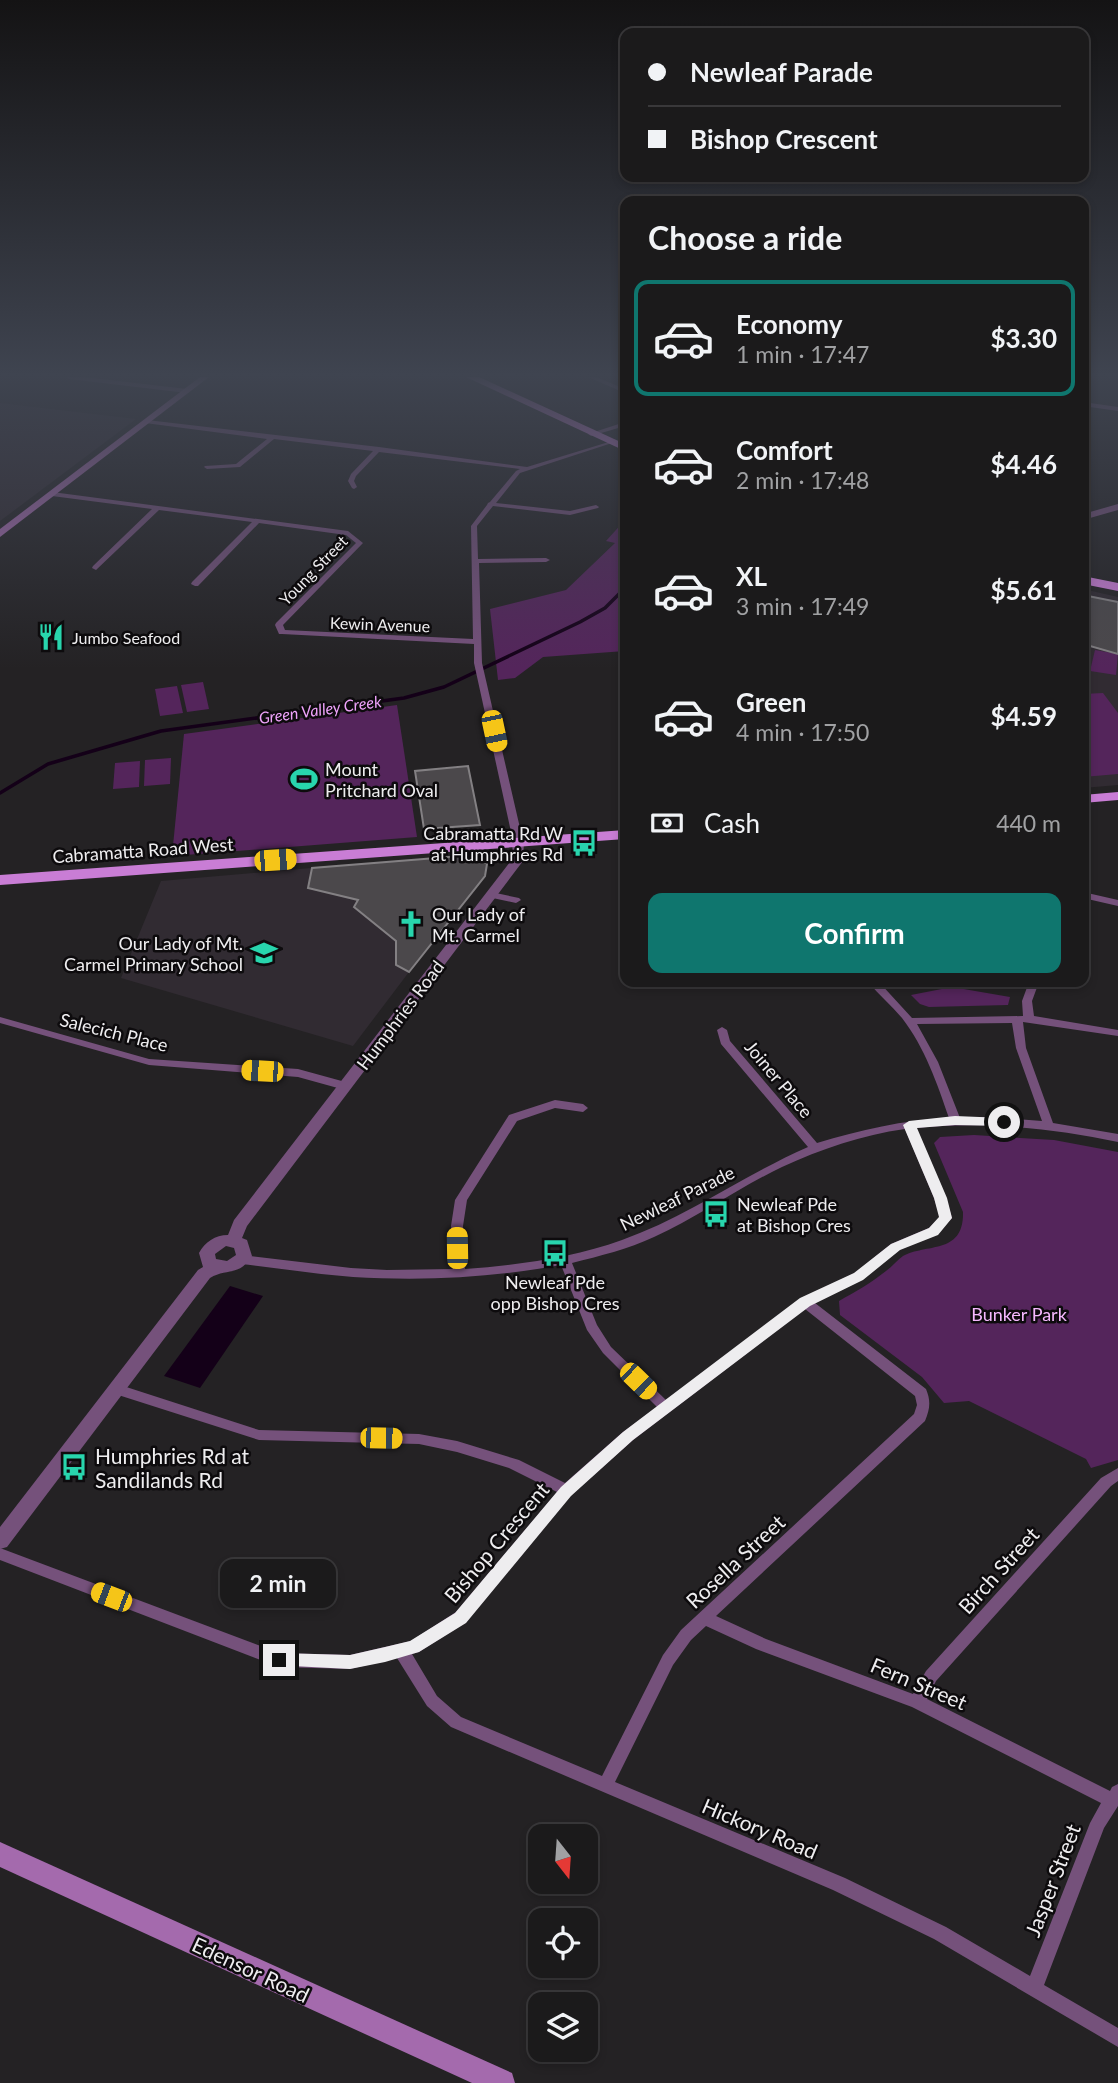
<!DOCTYPE html>
<meta charset="utf-8">
<style>
:root{--surface:#1b1a1b;--page:#282728;--text:#f1f3f6;--muted:#a0a1a3;--line:#39383a;--accent:#0f766e}
body{margin:0;font-family:Lato,sans-serif;background:var(--page);color:var(--text);height:100vh;display:flex;flex-direction:column;font-size:26px;white-space:nowrap}
*{box-sizing:border-box;margin:0}
p{font-size:23px;color:var(--muted)}
.icon{flex:none;width:38px;height:38px;fill:none;stroke:currentColor;stroke-width:2;stroke-linecap:round;stroke-linejoin:round}
.map{position:relative;flex:1;overflow:hidden}
.drawer{position:absolute;left:620px;top:196px;width:469px;height:791px;display:flex;flex-direction:column;background:var(--surface);border-radius:14px;box-shadow:0 4px 10px #0003,0 0 0 2px var(--line)}
.drawer>*{flex:none}
.hud{position:absolute;left:620px;top:28px;width:469px;height:154px;border-radius:14px;box-shadow:0 4px 10px #0003,0 0 0 2px var(--line);display:grid;align-content:center;height:154px;padding:0 28px;background:var(--surface)}
.needle{width:46px;rotate:163deg}
.controls{position:absolute;left:528px;top:1824px;display:grid;gap:14px}
.controls a{display:grid;place-items:center;width:70px;height:70px;border-radius:14px;background:var(--surface);box-shadow:0 4px 10px #0003,0 0 0 2px var(--line);font-size:35px}
.end{position:absolute;width:32px;height:32px;margin:-16px;border:9px solid #eeedef;background:#111;box-shadow:0 0 0 4px #111}
.from{border-radius:50%}
.bubble{position:absolute;height:49px;border-radius:14px;background:var(--surface);box-shadow:0 4px 10px #0003,0 0 0 2px var(--line);font-size:23px;font-weight:700;line-height:49px;text-align:center}
.car{position:absolute;width:21px;height:42px;margin:-21px -10px;border-radius:9px;box-shadow:0 0 5px 2px #0007;background:linear-gradient(#f5c518 24%,#345 0 40%,#f5c518 0 76%,#345 0 86%,#f5c518 0)}
.hud b{display:flex;align-items:center;gap:24px;height:66px;font-size:26px}
.hud b+b{border-top:2px solid var(--line)}
.hud i{width:18px;height:18px;background:var(--text)}
ul{padding:0;list-style:none}
li{display:flex;align-items:center;gap:21px;height:116px;margin:0 14px 10px;padding:0 14px;border:4px solid transparent;border-radius:14px}
li div{flex:1}
li b{display:block;font-size:26px}
li em{font-style:normal;font-weight:700}
li.selected{border-color:var(--accent)}
li>.icon{width:63px;height:63px;stroke-width:1.5}
h2{padding:0 28px;font-size:32px;line-height:84px}
.pay{display:flex;align-items:center;gap:18px;height:77px;padding:0 28px;font-size:26px}
.pay p{margin-inline-start:auto}
.cta{display:flex;gap:14px;margin-top:auto;padding:14px 28px}
.cta a{flex:1;height:80px;border-radius:14px;background:var(--accent);color:#fff;font-size:28px;font-weight:700;line-height:80px;text-align:center}
.map>svg:first-child{display:block}
</style>
<div class="map">
<svg width="1118" height="2083" viewBox="0 0 1118 2083">
<rect width="100%" height="100%" fill="#242224"/>
<g fill="#312b32">
<path d="M0 403 136 419 0 521Z"/>
<path d="M1083 589 1118 597V785L1083 788Z"/>
<path d="M311 868 308 887 358 900 354 907 396 941V964L409 972 353 1046 121 978 161 881Z"/>
</g>
<g fill="#54255b">
<path d="M625 520V651L543 657 515 678 498 680 490 609 566 590 615 543 606 541Z"/>
<path d="M1095 650 1118 654 1116 675 1090 671Z"/>
<path d="M203 682 209 709 187 712 181 685Z"/>
<path d="M177 686 183 713 160 716 155 689Z"/>
<path d="M1103 693 1118 713V774L1083 777V694Z"/>
<path d="M397 705 417 837 172 856 184 734Z"/>
<path d="M171 758 170 784 144 786 145 760Z"/>
<path d="M140 761 139 787 113 789 115 763Z"/>
<path d="M952 987 1010 997 1008 1005 929 1007 920 1004 911 995Z"/>
<path d="M974 1135 1054 1140 1118 1152V1460L1091 1468 1086 1459 969 1401 944 1403 922 1377 840 1315 839 1301C855 1292 871 1283 886 1271 892 1267 897 1260 903 1256 926 1243 964 1255 963 1212L934 1143 940 1137Z"/>
</g>
<path fill="#140018" d="M230 1286 263 1296 200 1388 164 1376Z"/>
<g fill="none" stroke-linecap="round" stroke-linejoin="round">
<path stroke="#140018" stroke-width="3.5" d="M0 793 48 764 161 731 404 698 444 687 580 622 605 608 625 588"/>
</g>
<g fill="#4b484b" stroke="#838083" stroke-width="2">
<path d="M1083 595 1118 602V654L1083 644Z"/>
<path d="M468 766 480 825 424 829 415 771Z"/>
<path d="M461 856 479 858 487 864 485 876 409 972 396 965V941L354 907 358 900 308 888 312 868Z"/>
</g>
<g fill="none" stroke-linecap="round" stroke-linejoin="round">
<g fill="#75517b" fill-rule="evenodd">
<path d="M66 377H84L187 389 190 391 187 393 69 379Z"/>
<path d="M588 377H596L625 389V393Z"/>
<path d="M1083 402 1118 407V411L1083 406Z"/>
<path d="M147 420 379 447 527 467 612 441V443L520 473 496 503 570 511 596 505 599 507 598 508 570 515 493 506 477 526 478 559 546 558 550 560 546 562 479 563 482 663 523 841 521 843H515L513 841 474 663V644L282 634H279L275 625 276 623 356 543 346 535 259 523 198 586H195L191 584 192 582 252 522 159 510 96 570 92 568 93 566 152 509 52 496 49 494 52 492 348 531 363 543 283 625 285 630 473 639 471 526 487 505 488 503 490 502 516 471 520 469 379 452 356 476 354 481 357 487 354 489 352 488 348 481 351 474 373 451 274 439 240 467 207 469 204 467 205 466 236 464 267 439 145 423V421Z"/>
<path d="M625 422V426L591 436 588 434Z"/>
<path d="M491 892 519 898 521 900 516 903 488 897 486 895Z"/>
<path d="M1083 892 1118 900V906L1083 898Z"/>
<path d="M868 982H879L912 1018 1023 1016 1022 1001 1029 982H1039L1032 1001 1034 1016 1118 1030V1036L1023 1022 1026 1048 1053 1123 1118 1134V1142C1051 1128 985 1121 916 1128L946 1198 952 1218 937 1234 899 1250 863 1279 815 1303 926 1389C931 1401 930 1409 925 1421L716 1616 766 1639 913 1694 926 1671 1101 1478 1118 1468V1481L1111 1486 936 1681 927 1699 1110 1791 1112 1787 1118 1784V1806L1104 1828 1044 1985 1118 2028V2047L934 1939 833 1890 451 1727 427 1706 397 1658 350 1669 279 1667 0 1560V1548L279 1653 350 1655 411 1641 456 1612 557 1492 509 1468 457 1452 419 1444 259 1440 112 1393 111 1389 112 1385 117 1384 259 1430 419 1434 457 1441 519 1460 565 1483 623 1432 657 1407 603 1353 587 1330 561 1265C492 1278 423 1281 353 1277 315 1274 278 1268 241 1264L237 1263 235 1260 237 1257 250 1256 351 1268 387 1270 453 1269 451 1226 455 1200 509 1115 555 1100 583 1104 588 1108 583 1112 555 1108 517 1121 467 1200 463 1226 465 1269C518 1265 572 1258 622 1240 687 1217 744 1175 808 1147L721 1044 717 1030 722 1027 727 1030 730 1041 817 1143C860 1130 903 1120 949 1118 937 1083 925 1048 902 1018 891 1005 879 995 868 982ZM1012 1023 1016 1048 1042 1121 989 1117 960 1118 938 1062 917 1024ZM905 1129 934 1198 940 1217 929 1228 891 1244 855 1273 801 1299 666 1400 611 1347 597 1325 572 1263C600 1256 628 1249 654 1237 698 1217 738 1188 782 1167 821 1149 862 1135 905 1129ZM805 1309 915 1396 917 1405 914 1414 681 1630 663 1655 602 1776 461 1717 437 1696 412 1654 419 1652 466 1622 571 1495 633 1440ZM706 1626 756 1649 912 1707 1101 1803 1090 1823 1030 1976 946 1927 845 1878 615 1782 673 1665 691 1640Z"/>
<path d="M0 1017 149 1059 298 1069 349 1083 350 1086 345 1090 298 1077 149 1065 0 1023Z"/>
</g>
<g fill="#75517b" fill-rule="evenodd">
<path d="M1118 504V510L1083 520V514Z"/>
<path d="M518 837 524 841 523 861 247 1226 242 1238 247 1240 252 1256C239 1277 226 1268 210 1278L7 1547 0 1549V1527L198 1270 203 1267 199 1253C205 1242 215 1235 228 1235L234 1220 513 858 512 841ZM226 1246 234 1248 236 1255 227 1261 216 1259 215 1254Z"/>
</g>
<g fill="#a46aad" fill-rule="evenodd">
<path d="M200 377H209L0 537V529Z"/>
<path d="M0 1842 512 2073 515 2083H472L0 1867Z"/>
</g>
<g fill="#c97dd5" fill-rule="evenodd">
<path d="M466 377H479L625 444V451Z"/>
<path d="M1083 576 1118 583V591L1083 584Z"/>
<path d="M1118 792V800L1083 803V795Z"/>
<path d="M625 830V839L0 885V875Z"/>
</g>
</g>
<linearGradient id="sky" x2="0" y2="1"><stop stop-color="#141314"/><stop offset="0.56" stop-color="#3f4450"/><stop offset="1" stop-color="#3f4450" stop-opacity="0"/></linearGradient>
<rect width="1118" height="669" fill="url(#sky)"/>
<path fill="#eeedef" d="M955 1116 1004 1118 1010 1122 1004 1126 955 1125 917 1128 947 1198 952 1218 938 1235 900 1250 863 1280 810 1306 633 1440 571 1496 466 1623 419 1652 385 1662 350 1669 273 1665 271 1660 279 1653 350 1655 385 1647 410 1641 455 1613 561 1487 623 1432 800 1298 854 1273 891 1244 929 1228 939 1217 934 1198 903 1125 909 1121Z"/>
<defs>
<symbol id="restaurant-bare" viewBox="-9 -9 18 18"><path d="M-5-6h1v4h1v-4h1v4h1v-4h1v5L-1.5 .5V6h-2V.5L-5-1ZM5-6V6H3V1.5H1.5Q1.5-4 5-6Z" fill="#28d5ad" stroke="#0d0b0d" stroke-width="2.5" paint-order="stroke"/></symbol>
<symbol id="stadium-bare" viewBox="-9 -9 18 18"><path d="M0-5a6.5 5 0 1 0 0 10a6.5 5 0 1 0 0-10ZM-3.5-1.8h7v3.6h-7Z" fill="#28d5ad" stroke="#0d0b0d" stroke-width="2.5" paint-order="stroke"/></symbol>
<symbol id="bus-bare" viewBox="-9 -9 18 18"><path d="M-5-6H5V4H4V6H2V4H-2V6H-4V4H-5ZM-3.5-4V0h7V-4ZM-3.5 1.2v1.5H-2V1.2ZM2 1.2v1.5H3.5V1.2Z" fill="#28d5ad" stroke="#0d0b0d" stroke-width="2.5" paint-order="stroke"/></symbol>
<symbol id="church-bare" viewBox="-9 -9 18 18"><path d="M-1.2-6h2.4v3.5h3.3v2.4h-3.3V6h-2.4V-.1h-3.3v-2.4h3.3Z" fill="#28d5ad" stroke="#0d0b0d" stroke-width="2.5" paint-order="stroke"/></symbol>
<symbol id="school-bare" viewBox="-9 -9 18 18"><path d="M0-5L7-2L0 1L-7-2ZM-4 1L0 2.5L4 1V4Q0 6-4 4Z" fill="#28d5ad" stroke="#0d0b0d" stroke-width="2.5" paint-order="stroke"/></symbol>
</defs>
<g fill-rule="evenodd">
<use href="#restaurant-bare" x="32" y="618" width="38" height="38"/>
<use href="#stadium-bare" x="285" y="760" width="38" height="38"/>
<use href="#bus-bare" x="565" y="824" width="38" height="38"/>
<use href="#church-bare" x="392" y="905" width="38" height="38"/>
<use href="#school-bare" x="245" y="934" width="38" height="38"/>
<use href="#bus-bare" x="697" y="1195" width="38" height="38"/>
<use href="#bus-bare" x="536" y="1234" width="38" height="38"/>
<use href="#bus-bare" x="55" y="1448" width="38" height="38"/>
</g>
<g text-anchor="middle" dominant-baseline="central" stroke-width="5" stroke-linejoin="round" paint-order="stroke">
<g font-size="16" fill="#eeedef" stroke="#0d0b0d">
<text transform="translate(313 570) rotate(-46)">Young Street</text>
<text transform="translate(380 624) rotate(2)">Kewin Avenue</text>
</g>
<g font-size="16" fill="#eeedef" stroke="#0d0b0d" text-anchor="start">
<text x="72" y="637">Jumbo Seafood</text>
</g>
<g font-size="16" font-style="italic" fill="#eea2fa" stroke="#0d0b0d">
<text transform="translate(320 709) rotate(-8)">Green Valley Creek</text>
</g>
<g font-size="18" fill="#eeedef" stroke="#0d0b0d" text-anchor="start">
<text x="325" y="769">Mount<tspan x="325" dy="21">Pritchard Oval</tspan></text>
<text x="563" y="833" text-anchor="end">Cabramatta Rd W<tspan x="563" dy="21">at Humphries Rd</tspan></text>
<text x="432" y="914">Our Lady of<tspan x="432" dy="21">Mt. Carmel</tspan></text>
<text x="243" y="943" text-anchor="end">Our Lady of Mt.<tspan x="243" dy="21">Carmel Primary School</tspan></text>
<text x="737" y="1204">Newleaf Pde<tspan x="737" dy="21">at Bishop Cres</tspan></text>
<text x="555" y="1282" text-anchor="middle">Newleaf Pde<tspan x="555" dy="21">opp Bishop Cres</tspan></text>
</g>
<g font-size="18" fill="#eeedef" stroke="#0d0b0d">
<text transform="translate(143 850) rotate(-4)">Cabramatta Road West</text>
<text transform="translate(400 1015) rotate(-53)">Humphries Road</text>
<text transform="translate(114 1032) rotate(14)">Salecich Place</text>
<text transform="translate(779 1079) rotate(50)">Joiner Place</text>
<text transform="translate(677 1198) rotate(-26)">Newleaf Parade</text>
</g>
<g font-size="18" fill="#f5b8fe" stroke="#0d0b0d">
<text x="1019" y="1314">Bunker Park</text>
</g>
<g font-size="21" fill="#eeedef" stroke="#0d0b0d" text-anchor="start">
<text x="95" y="1455">Humphries Rd at<tspan x="95" dy="24">Sandilands Rd</tspan></text>
</g>
<g font-size="21" fill="#eeedef" stroke="#0d0b0d">
<text transform="translate(496 1542) rotate(-50)">Bishop Crescent</text>
<text transform="translate(735 1561) rotate(-43)">Rosella Street</text>
<text transform="translate(998 1570) rotate(-48)">Birch Street</text>
<text transform="translate(919 1683) rotate(23)">Fern Street</text>
<text transform="translate(760 1828) rotate(23)">Hickory Road</text>
<text transform="translate(1052 1880) rotate(-69)">Jasper Street</text>
<text transform="translate(251 1969) rotate(25)">Edensor Road</text>
</g>
</g>
</svg>
<div class="controls">
<a><svg class="needle" viewBox="-14 -14 28 28"><path d="M0-13l5 13h-10z" fill="#e53935"/><path d="M0 13l5-13h-10z" fill="#a0a1a3"/></svg></a>
<a><svg class="icon" aria-label="locate" viewBox="0 0 24 24"><circle cx="12" cy="12" r="6"/><path d="M12 2v4M12 18v4M2 12h4M18 12h4"/></svg></a>
<a><svg class="icon" aria-label="layers" viewBox="0 0 24 24"><path d="M12 4l9 5-9 5-9-5zM3 14l9 5 9-5"/></svg></a>
</div>
<i class="end from" style="left:1004px;top:1122px"></i>
<i class="end" style="left:279px;top:1660px"></i>
<div class="bubble" style="left:220px;top:1559px;width:116px">2 min</div>
<i class="car" style="left:494px;top:731px;rotate:168deg"></i>
<i class="car" style="left:275px;top:860px;rotate:86deg"></i>
<i class="car" style="left:262px;top:1071px;rotate:273deg"></i>
<i class="car" style="left:457px;top:1248px;rotate:359deg"></i>
<i class="car" style="left:638px;top:1381px;rotate:134deg"></i>
<i class="car" style="left:381px;top:1438px;rotate:91deg"></i>
<i class="car" style="left:111px;top:1597px;rotate:291deg"></i>
<div class="hud">
<b><i class="from"></i>Newleaf Parade</b>
<b><i></i>Bishop Crescent</b>
</div>
<section class="drawer">
<h2>Choose a ride</h2>
<ul>
<li class="selected"><svg class="icon" aria-label="car" viewBox="0 0 24 24"><path d="M5 17H2v-5l4-1 3-4h7l3 4 3 1v5h-3M9 17h6M6 11h13"/><circle cx="7" cy="17" r="2"/><circle cx="17" cy="17" r="2"/></svg><div><b>Economy</b><p>1 min · 17:47</p></div><em>$3.30</em></li>
<li><svg class="icon" aria-label="car" viewBox="0 0 24 24"><path d="M5 17H2v-5l4-1 3-4h7l3 4 3 1v5h-3M9 17h6M6 11h13"/><circle cx="7" cy="17" r="2"/><circle cx="17" cy="17" r="2"/></svg><div><b>Comfort</b><p>2 min · 17:48</p></div><em>$4.46</em></li>
<li><svg class="icon" aria-label="car" viewBox="0 0 24 24"><path d="M5 17H2v-5l4-1 3-4h7l3 4 3 1v5h-3M9 17h6M6 11h13"/><circle cx="7" cy="17" r="2"/><circle cx="17" cy="17" r="2"/></svg><div><b>XL</b><p>3 min · 17:49</p></div><em>$5.61</em></li>
<li><svg class="icon" aria-label="car" viewBox="0 0 24 24"><path d="M5 17H2v-5l4-1 3-4h7l3 4 3 1v5h-3M9 17h6M6 11h13"/><circle cx="7" cy="17" r="2"/><circle cx="17" cy="17" r="2"/></svg><div><b>Green</b><p>4 min · 17:50</p></div><em>$4.59</em></li>
</ul>
<div class="pay"><svg class="icon" aria-label="cash" viewBox="0 0 24 24"><path d="M3 7h18v10H3z"/><circle cx="12" cy="12" r="2"/></svg>Cash<p>440 m</p></div>
<div class="cta"><a>Confirm</a></div>
</section>
</div>
